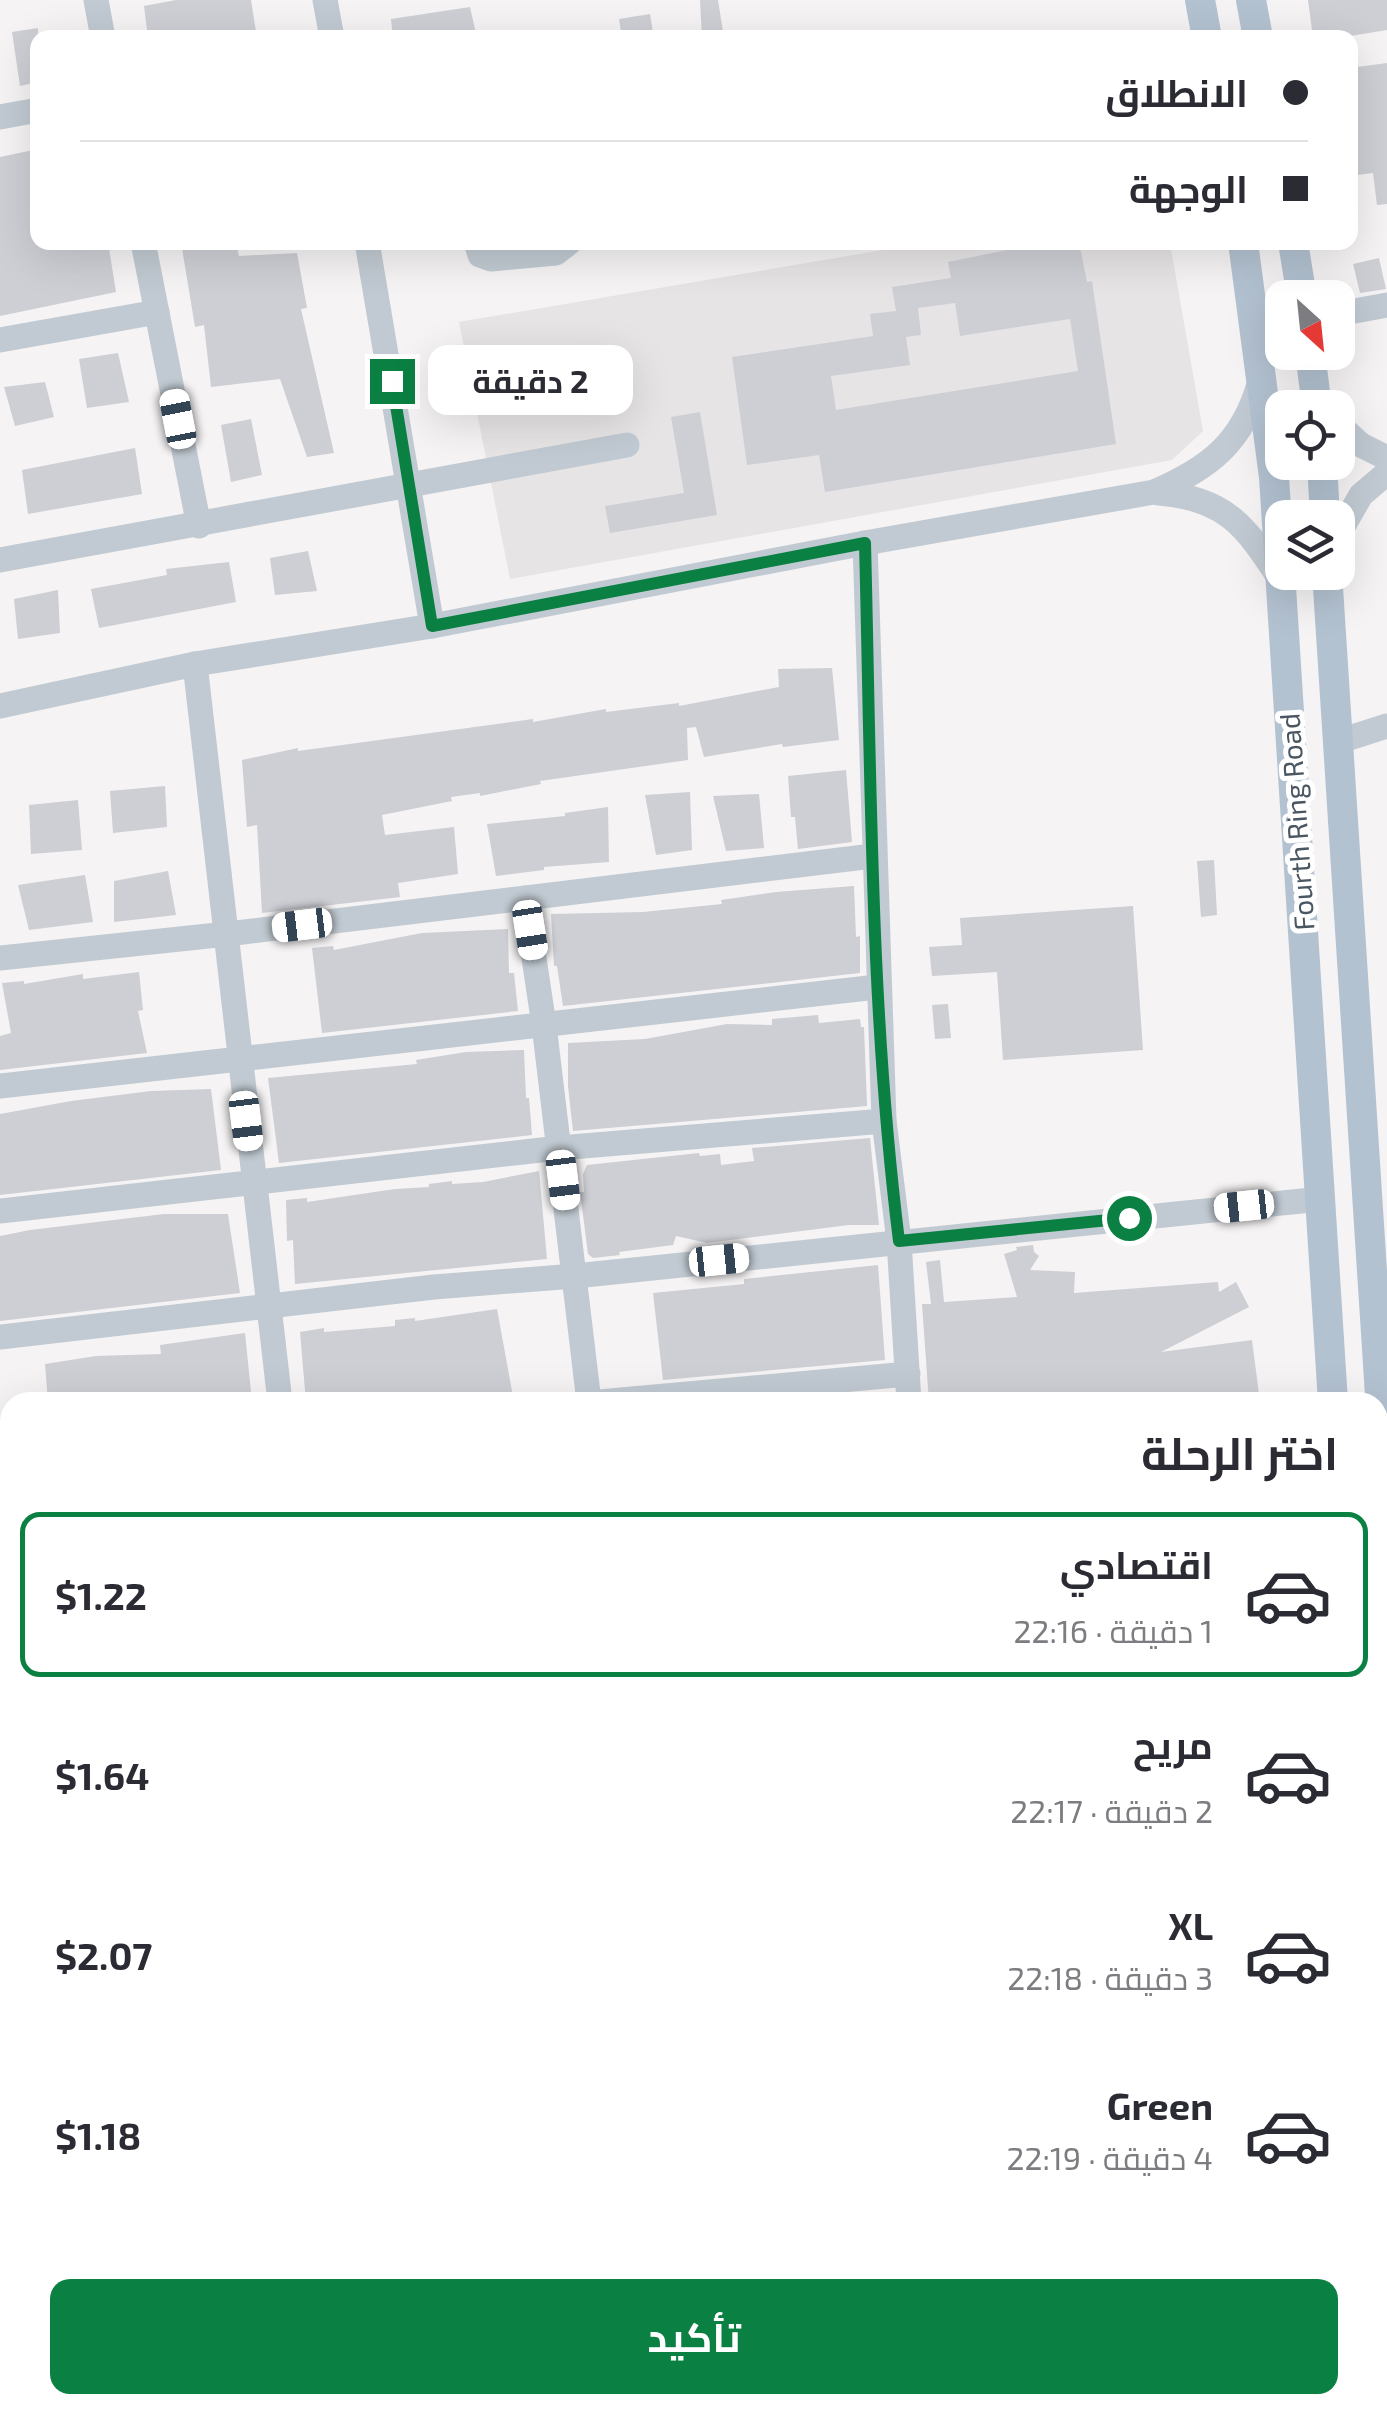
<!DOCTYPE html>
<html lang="ar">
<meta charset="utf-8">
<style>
:root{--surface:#fff;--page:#f2f2f3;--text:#2b2b33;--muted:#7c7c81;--line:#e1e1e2;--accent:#0b8043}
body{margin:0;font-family:"Exo 2",Cairo,sans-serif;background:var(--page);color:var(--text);direction:rtl;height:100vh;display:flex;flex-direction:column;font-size:38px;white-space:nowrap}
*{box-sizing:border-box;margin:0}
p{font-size:32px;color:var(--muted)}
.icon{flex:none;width:55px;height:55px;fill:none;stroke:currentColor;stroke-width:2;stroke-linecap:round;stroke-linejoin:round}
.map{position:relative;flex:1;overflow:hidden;direction:ltr}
.drawer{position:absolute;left:0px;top:1392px;width:1388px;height:1022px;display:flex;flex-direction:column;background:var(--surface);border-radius:30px 30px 0 0;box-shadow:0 10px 40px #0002;direction:rtl}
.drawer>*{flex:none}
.banner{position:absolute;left:30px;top:30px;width:1328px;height:220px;border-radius:20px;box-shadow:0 10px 40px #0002;direction:rtl;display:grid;align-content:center;height:220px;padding:0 50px;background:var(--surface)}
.needle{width:65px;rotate:153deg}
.buttons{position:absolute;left:1265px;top:280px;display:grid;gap:20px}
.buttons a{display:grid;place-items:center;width:90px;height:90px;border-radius:20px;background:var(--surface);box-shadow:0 10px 40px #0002;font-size:50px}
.end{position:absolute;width:45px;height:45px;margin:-22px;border:12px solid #0b8043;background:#fff;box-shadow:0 0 0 5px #fff}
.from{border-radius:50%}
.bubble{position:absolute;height:70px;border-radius:20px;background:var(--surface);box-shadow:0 10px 40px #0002;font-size:32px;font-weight:700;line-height:70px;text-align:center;direction:rtl}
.car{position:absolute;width:30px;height:60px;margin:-30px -15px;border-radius:12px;box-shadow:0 0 8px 2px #0007;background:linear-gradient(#fff 24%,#345 0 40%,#fff 0 76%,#345 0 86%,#fff 0)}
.banner b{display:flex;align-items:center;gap:35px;height:95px;font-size:38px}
.banner b+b{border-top:2px solid var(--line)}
.banner i{width:25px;height:25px;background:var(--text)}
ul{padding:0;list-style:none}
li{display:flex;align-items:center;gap:30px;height:165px;margin:0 20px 15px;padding:0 30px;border:5px solid transparent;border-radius:20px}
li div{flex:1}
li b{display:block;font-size:38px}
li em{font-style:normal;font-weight:700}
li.selected{border-color:var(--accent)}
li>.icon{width:90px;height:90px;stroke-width:1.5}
h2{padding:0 50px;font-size:45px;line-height:120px}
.cta{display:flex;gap:20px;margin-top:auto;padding:20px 50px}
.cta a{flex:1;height:115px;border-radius:20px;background:var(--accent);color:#fff;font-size:40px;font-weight:700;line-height:115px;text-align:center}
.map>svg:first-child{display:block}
</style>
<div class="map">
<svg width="1387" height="2413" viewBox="0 0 1387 2413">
<rect width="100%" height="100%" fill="#f5f3f3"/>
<path fill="#e6e4e5" d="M924 243H1170L1203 431 1172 460 510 579 459 322Z"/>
<g fill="#cdcfd5" fill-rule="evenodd">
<path d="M176 0H251L257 38H218L217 31 187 38H148L144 6Z"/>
<path d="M700 0H718L724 38H702Z"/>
<path d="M1308 0H1387V30L1338 38H1313Z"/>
<path d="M470 7 477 38H393L391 19Z"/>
<path d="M650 14 654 38H622L619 19Z"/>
<path d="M38 28V82L20 86 12 32Z"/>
<path d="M1387 63V204L1377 205 1373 173 1350 176V68Z"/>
<path d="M38 149V242H108L116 292 0 316V157Z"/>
<path d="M181 242H236L239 256 297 253 307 308 301 309 334 453 307 457 280 379 211 387 204 325 195 327Z"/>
<path d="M1047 242H1079L1087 282 1092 281 1116 444 825 492 819 455 747 465 732 357 873 336 870 314 896 311 892 287 951 278 948 262ZM955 303 960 336 1070 319 1078 371 836 410 831 376 910 365 906 337 921 335 918 308Z"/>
<path d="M1379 258 1386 289 1360 293 1353 264Z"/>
<path d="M118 353 129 402 87 408 79 359Z"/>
<path d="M45 382 54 417 15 426 4 387Z"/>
<path d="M700 412 717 515 610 533 605 506 684 493 671 417Z"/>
<path d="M251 419 262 475 231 482 221 425Z"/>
<path d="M135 448 142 494 28 514 22 470Z"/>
<path d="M308 551 317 591 275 595 270 558Z"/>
<path d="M229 562 236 602 99 628 91 589 167 575 166 569Z"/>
<path d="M58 590 60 633 18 639 14 599Z"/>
<path d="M832 668 839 740 783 747 782 744 704 757 696 727 687 728 688 760 540 781 541 784 480 796V793L451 797 452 801 382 815 385 835 454 827 458 874 398 883 400 897 262 913 257 825 247 827 242 760 298 748V751L533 719V722L606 709V712L679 703V706L779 687 778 669Z"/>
<path d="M846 770 852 842 798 849 795 817H791L788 776Z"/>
<path d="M165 786 167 827 113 833 110 791Z"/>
<path d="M690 792 692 850 656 855 645 795Z"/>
<path d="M759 794 764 848 726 851 713 796Z"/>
<path d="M78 800 82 850 31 854 29 805Z"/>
<path d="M608 807 609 862 544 867V870L496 876 487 824 565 816V813Z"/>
<path d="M1214 860 1217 915 1201 917 1197 861Z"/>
<path d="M168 871 176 915 114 922V881Z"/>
<path d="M85 875 93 922 29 930 18 885Z"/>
<path d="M854 886 856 937 860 936V973L563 1006 557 966H554L551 914 643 912 722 904 721 900 776 892Z"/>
<path d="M1133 906 1143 1050 1003 1060 997 972 932 976 929 947 962 945 960 918Z"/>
<path d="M508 929 509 973H514L518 1011 322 1033 312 948 333 946 334 950 422 933Z"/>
<path d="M139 972 143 1010 138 1011 147 1053 0 1070V1036L11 1033 2 983 24 981V984L83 974V979Z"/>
<path d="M948 1004 951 1038 935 1039 932 1005Z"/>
<path d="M818 1015 819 1023 860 1019 861 1027H864L867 1106 573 1131 568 1086V1043L645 1039 727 1024 772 1025V1019Z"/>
<path d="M524 1050 526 1098H529L532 1135 279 1163 268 1078 417 1064 416 1060 466 1052Z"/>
<path d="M211 1089 221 1170 0 1195V1114L71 1101 151 1091Z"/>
<path d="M870 1138 879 1225H849L707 1243 676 1236 673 1245 619 1252 620 1255 593 1258 588 1254 580 1192H584L583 1174 587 1165 699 1153 700 1156 720 1154 721 1165 754 1161 752 1148Z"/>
<path d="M539 1171 547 1259 295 1284 293 1240 287 1241 286 1200 307 1198V1202L395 1189 429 1187V1184L452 1181V1184L483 1182Z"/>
<path d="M164 1214H228L240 1293 0 1321V1236L30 1230Z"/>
<path d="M1033 1245 1034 1252 1039 1256 1030 1270 1075 1272 1074 1293 1218 1282 1219 1292 1236 1282 1249 1307 1161 1352 1252 1340 1260 1402H929L922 1304H931L926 1262 940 1260 944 1302 1017 1297 1004 1254 1017 1250 1016 1247Z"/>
<path d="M878 1265 885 1360 663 1380 653 1293 744 1284V1279Z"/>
<path d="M497 1309 514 1402H306L300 1332 324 1328V1332L395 1326V1320L415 1318V1321Z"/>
<path d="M245 1333 252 1402H48L45 1364 96 1356 161 1354 160 1345Z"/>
</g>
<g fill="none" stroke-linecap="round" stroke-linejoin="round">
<g stroke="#c1cad2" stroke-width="25">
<path d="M96 0 103 38"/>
<path d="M325 0 332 38"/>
<path d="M0 117 38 110"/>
<path d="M143 242 199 526"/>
<path d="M367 242 432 626"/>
<path d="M476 242 480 255 491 259 556 253 570 242"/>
<path d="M1338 314 1387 305"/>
<path d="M0 340 157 312"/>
<path d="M1338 424 1361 445 1387 458"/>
<path d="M1159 493C1224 498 1245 525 1278 576"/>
<path d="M1338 535 1361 495 1387 473"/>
<path d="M865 543 884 1121 899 1241 909 1402"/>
<path d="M0 560 627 445"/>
<path d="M195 664 280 1402"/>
<path d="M0 706 195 664 432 626 865 543 1154 492C1210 468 1243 442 1260 381"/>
<path d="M1337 742 1387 726"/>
<path d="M525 898 544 1025 589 1402"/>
<path d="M0 958 227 934 873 856"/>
<path d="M0 1086 877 987"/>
<path d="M0 1211 559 1148 884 1121"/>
<path d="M0 1337 434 1287 575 1276 1321 1199"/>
<path d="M599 1402 908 1374"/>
<path d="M0 1472 10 1471"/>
<path d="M1378 1578H1387"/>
<path d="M0 1594 10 1593"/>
<path d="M0 1630 10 1694"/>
<path d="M0 1723 10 1722"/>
<path d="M0 1860 10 1859"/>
<path d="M0 1994H10"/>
<path d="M0 2105 10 2104"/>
<path d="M0 2229 10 2228"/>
<path d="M0 2330 10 2329"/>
<path d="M92 2405 93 2413"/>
<path d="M968 2405 969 2413"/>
<path d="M340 2413 402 2405"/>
<path d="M1179 2413 1200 2405"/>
</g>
<g stroke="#b3c2d1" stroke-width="30">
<path d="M1200 0 1207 38"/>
<path d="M1251 0 1258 38"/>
<path d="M1243 242 1274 477 1333 1402"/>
<path d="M1293 242 1302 298"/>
<path d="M1310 352 1317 408"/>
<path d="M1322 462 1325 518"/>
<path d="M1327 572 1387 1504"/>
<path d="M1378 1985 1387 2072"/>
</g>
</g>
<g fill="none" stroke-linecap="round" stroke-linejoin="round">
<path stroke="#0b8043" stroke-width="12" d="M392 381 432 626 865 543C871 776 870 1010 899 1241L1129 1218"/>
</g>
<g text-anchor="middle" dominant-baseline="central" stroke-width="10" stroke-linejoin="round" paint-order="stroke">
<g font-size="28" fill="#4a5661" stroke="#fff">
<text transform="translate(1296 822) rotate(-94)">Fourth Ring Road</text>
</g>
</g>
</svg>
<div class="buttons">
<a><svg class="needle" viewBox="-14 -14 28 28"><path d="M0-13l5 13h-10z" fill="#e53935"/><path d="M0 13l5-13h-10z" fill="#7c7c81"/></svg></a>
<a><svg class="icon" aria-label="locate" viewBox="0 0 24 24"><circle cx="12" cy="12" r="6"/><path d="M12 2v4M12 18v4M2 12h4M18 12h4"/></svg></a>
<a><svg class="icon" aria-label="layers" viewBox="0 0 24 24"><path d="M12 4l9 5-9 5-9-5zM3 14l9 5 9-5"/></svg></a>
</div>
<i class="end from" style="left:1129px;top:1218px"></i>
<i class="end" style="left:392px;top:381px"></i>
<div class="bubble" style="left:428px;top:345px;width:205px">2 دقيقة</div>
<i class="car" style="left:178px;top:419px;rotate:349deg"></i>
<i class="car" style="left:302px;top:925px;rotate:263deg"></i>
<i class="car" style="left:530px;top:930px;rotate:171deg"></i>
<i class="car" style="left:246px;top:1121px;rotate:173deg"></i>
<i class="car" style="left:563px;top:1180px;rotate:173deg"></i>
<i class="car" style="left:1244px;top:1206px;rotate:264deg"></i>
<i class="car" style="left:719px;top:1260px;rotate:84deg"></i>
<div class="banner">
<b><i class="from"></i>الانطلاق</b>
<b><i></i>الوجهة</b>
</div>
<section class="drawer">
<h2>اختر الرحلة</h2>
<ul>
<li class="selected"><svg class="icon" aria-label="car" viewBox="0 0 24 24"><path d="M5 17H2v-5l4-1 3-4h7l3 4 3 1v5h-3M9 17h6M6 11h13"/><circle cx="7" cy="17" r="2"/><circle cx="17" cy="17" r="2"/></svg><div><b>اقتصادي</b><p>1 دقيقة · 22:16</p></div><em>$1.22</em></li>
<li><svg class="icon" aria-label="car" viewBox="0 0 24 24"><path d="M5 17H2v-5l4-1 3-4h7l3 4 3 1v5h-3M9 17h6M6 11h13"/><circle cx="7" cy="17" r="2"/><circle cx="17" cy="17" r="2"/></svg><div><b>مريح</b><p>2 دقيقة · 22:17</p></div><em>$1.64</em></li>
<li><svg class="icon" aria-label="car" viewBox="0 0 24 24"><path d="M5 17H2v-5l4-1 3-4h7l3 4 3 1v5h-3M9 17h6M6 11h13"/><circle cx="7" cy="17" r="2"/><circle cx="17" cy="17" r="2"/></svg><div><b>XL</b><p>3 دقيقة · 22:18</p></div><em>$2.07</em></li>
<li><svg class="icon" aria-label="car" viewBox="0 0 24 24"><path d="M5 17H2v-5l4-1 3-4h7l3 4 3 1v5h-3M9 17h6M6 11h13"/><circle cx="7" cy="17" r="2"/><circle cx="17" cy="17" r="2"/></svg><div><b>Green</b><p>4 دقيقة · 22:19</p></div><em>$1.18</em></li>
</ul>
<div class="cta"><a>تأكيد</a></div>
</section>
</div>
